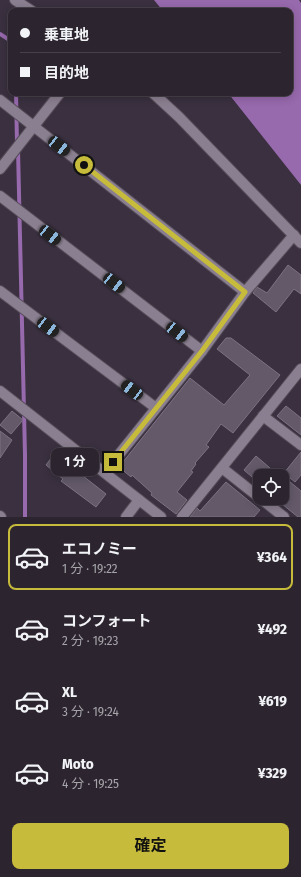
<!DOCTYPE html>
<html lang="ja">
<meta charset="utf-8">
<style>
:root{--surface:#2c242f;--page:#38303b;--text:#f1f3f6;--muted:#a6a4aa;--line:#48414b;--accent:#c7bb3c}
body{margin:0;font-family:"Fira Sans Condensed","Noto Sans JP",sans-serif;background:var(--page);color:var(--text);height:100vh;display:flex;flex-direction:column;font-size:15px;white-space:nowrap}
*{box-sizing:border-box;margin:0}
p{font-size:13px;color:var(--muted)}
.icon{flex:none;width:22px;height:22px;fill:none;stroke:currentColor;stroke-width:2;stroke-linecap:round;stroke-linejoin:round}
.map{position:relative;height:517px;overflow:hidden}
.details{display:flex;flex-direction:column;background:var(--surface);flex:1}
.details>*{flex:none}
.top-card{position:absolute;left:8px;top:8px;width:285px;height:88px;border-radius:8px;box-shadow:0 2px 10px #0003,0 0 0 1px var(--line);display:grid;align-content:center;height:88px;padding:0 12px;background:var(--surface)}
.tools{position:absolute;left:253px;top:469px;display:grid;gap:8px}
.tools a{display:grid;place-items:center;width:36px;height:36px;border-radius:8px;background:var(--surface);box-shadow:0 2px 10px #0003,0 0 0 1px var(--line);font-size:20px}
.end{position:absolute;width:18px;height:18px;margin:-9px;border:5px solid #c7bb3c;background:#111;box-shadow:0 0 0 2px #111}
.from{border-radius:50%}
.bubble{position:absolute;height:28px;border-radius:8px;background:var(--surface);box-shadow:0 2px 10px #0003,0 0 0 1px var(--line);font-size:13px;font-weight:700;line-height:28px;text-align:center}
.car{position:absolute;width:12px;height:24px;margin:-12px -6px;border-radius:5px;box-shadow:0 0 3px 1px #0007;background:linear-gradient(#222 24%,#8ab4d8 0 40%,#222 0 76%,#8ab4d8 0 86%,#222 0)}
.top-card b{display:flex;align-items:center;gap:14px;height:38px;font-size:15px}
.top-card b+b{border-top:1px solid var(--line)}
.top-card i{width:10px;height:10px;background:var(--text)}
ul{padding:7px 0 0;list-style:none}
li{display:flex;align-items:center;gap:12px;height:66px;margin:0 8px 6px;padding:0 4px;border:2px solid transparent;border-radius:8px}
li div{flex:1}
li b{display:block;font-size:15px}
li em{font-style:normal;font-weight:700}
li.active{border-color:var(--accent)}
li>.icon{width:36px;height:36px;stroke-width:1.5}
.primary-button{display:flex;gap:8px;margin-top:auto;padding:8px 12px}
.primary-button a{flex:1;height:46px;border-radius:8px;background:var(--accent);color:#111;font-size:16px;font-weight:700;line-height:46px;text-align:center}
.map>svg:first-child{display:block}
</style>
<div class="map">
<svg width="301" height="517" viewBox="0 0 301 517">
<rect width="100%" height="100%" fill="#3a303f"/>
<path fill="#9769ad" d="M154 0H299L301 3V185L228 93H290V11H163Z"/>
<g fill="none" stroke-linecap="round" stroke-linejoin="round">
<g stroke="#9769ad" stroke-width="4">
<path d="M0 34 11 41"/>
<path d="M16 93 17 143"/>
<path d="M18 149 25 455V517"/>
</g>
</g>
<g fill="#635969" stroke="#7c7282">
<path d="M288 265 301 275V294L294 289 276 312 253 293 257 287 267 293Z"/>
<path d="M226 338H231L280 375 233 433 221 424 206 445 209 447 195 463 196 464 191 471 193 472 177 492 187 500 176 514 151 495 152 493 132 475 131 477 119 467 190 378 224 405 243 383 250 375 217 349Z"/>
<path d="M286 406 301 418V435L277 416Z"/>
<path d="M12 411 23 420 11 434 0 425Z"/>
<path d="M0 431 12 440 0 458Z"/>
<path d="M58 449 82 467 78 472 106 494 96 507 61 481 63 479 46 465Z"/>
<path d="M301 452V475L295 482 284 473Z"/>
<path d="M256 456 270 468 263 476H260V480L254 476 252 477 244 470Z"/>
<path d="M289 481 301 491V517H298L282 504V490Z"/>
<path d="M226 482 260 510 254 517H190L197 508 200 511Z"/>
</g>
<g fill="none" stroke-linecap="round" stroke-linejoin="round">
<defs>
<g id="minor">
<path d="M15 0 32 11"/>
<path d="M153 93 179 117 301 243"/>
<path d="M0 100 245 292"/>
<path d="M0 169 60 93"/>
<path d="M0 196 202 351"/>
<path d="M0 291 156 408"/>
<path d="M0 391 161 517"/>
<path d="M263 416 301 445"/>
<path d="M222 468 284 517"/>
<path d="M105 472 202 351 245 292 294 235"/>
<path d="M0 516 1 517"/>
<path d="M126 517 139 500"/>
<path d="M182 517 301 369"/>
</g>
</defs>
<use href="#minor" stroke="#564d59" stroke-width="12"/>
<use href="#minor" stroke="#8a7f90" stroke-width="10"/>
</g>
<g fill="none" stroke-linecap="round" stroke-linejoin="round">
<path stroke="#c7bb3c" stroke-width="5" d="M84 165 245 292 202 351 113 462"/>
</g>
</svg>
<div class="tools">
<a><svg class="icon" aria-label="locate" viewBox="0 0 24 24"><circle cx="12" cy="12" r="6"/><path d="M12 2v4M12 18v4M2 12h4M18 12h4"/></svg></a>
</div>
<i class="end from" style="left:84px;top:165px"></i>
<i class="end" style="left:113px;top:462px"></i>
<div class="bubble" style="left:51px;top:448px;width:48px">1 分</div>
<i class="car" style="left:59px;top:146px;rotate:128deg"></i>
<i class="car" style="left:50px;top:235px;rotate:128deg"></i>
<i class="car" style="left:114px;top:283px;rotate:128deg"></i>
<i class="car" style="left:48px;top:327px;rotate:127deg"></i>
<i class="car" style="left:177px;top:332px;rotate:128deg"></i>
<i class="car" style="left:132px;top:390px;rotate:307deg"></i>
<div class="top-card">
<b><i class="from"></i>乗車地</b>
<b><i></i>目的地</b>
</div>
</div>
<section class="details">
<ul>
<li class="active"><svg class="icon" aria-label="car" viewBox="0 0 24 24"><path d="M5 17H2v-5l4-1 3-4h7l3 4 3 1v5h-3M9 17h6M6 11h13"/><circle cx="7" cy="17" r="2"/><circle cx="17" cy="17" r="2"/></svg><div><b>エコノミー</b><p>1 分 · 19:22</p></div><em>¥364</em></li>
<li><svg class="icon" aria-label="car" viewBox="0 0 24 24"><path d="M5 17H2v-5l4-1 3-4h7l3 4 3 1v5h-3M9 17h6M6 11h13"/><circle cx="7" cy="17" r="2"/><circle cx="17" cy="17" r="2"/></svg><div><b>コンフォート</b><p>2 分 · 19:23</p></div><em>¥492</em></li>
<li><svg class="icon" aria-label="car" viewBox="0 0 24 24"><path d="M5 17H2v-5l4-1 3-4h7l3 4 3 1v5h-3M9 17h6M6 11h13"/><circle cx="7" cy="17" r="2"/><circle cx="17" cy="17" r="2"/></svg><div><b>XL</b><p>3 分 · 19:24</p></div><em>¥619</em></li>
<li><svg class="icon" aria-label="car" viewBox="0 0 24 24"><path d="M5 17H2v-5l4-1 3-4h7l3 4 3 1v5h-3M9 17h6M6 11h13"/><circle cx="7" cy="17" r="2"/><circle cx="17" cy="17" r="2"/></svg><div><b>Moto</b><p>4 分 · 19:25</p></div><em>¥329</em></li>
</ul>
<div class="primary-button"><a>確定</a></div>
</section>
